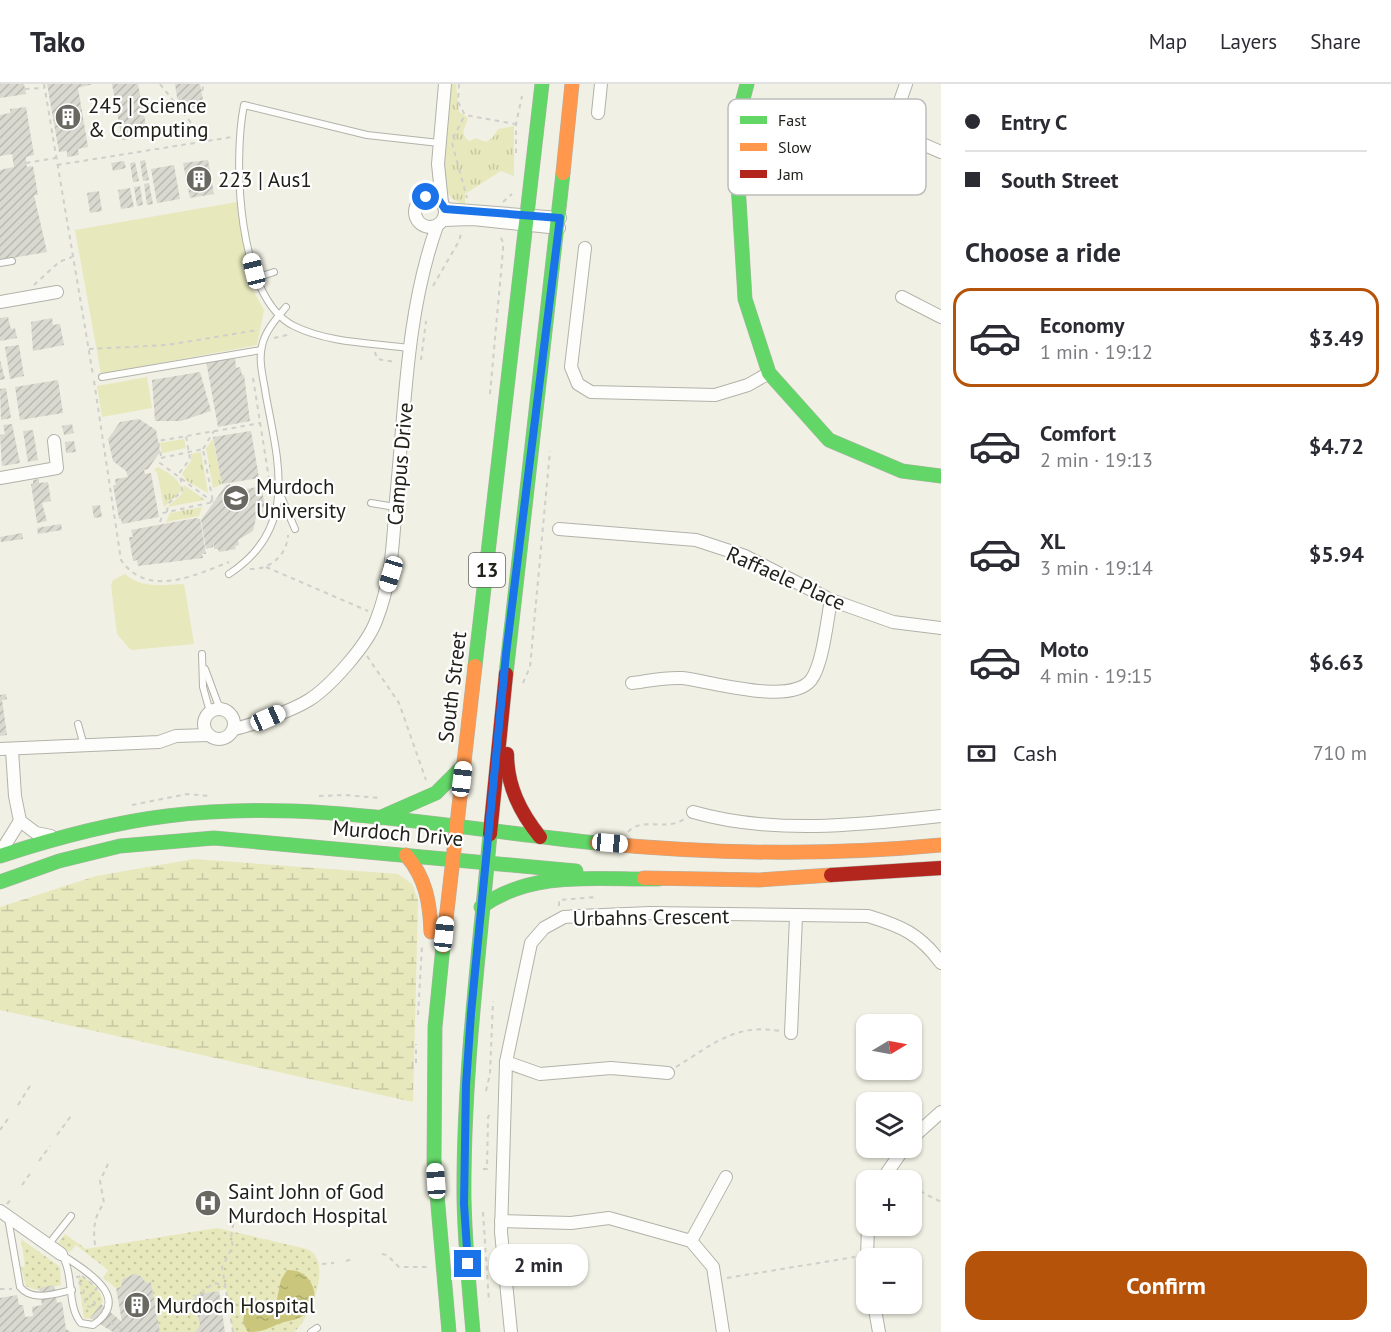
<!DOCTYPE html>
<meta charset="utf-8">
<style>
:root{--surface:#fff;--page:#f7f7f7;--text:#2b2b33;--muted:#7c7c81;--line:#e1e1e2;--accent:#b45309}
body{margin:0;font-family:"PT Sans",sans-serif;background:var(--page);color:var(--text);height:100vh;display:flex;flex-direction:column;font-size:22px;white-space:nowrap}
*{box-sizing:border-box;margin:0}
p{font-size:20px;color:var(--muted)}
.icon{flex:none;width:33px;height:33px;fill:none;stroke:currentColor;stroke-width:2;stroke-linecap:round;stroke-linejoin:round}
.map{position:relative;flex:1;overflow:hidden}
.drawer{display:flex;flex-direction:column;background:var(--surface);width:450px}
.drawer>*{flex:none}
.top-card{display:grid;align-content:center;height:132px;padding:0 24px;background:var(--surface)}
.needle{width:39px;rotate:80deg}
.fabs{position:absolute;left:856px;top:930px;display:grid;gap:12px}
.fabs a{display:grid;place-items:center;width:66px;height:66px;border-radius:12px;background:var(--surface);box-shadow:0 2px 4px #0004;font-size:30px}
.end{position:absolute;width:27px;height:27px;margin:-14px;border:8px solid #1a73e8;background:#fff;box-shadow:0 0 0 3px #fff}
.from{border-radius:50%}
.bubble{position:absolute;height:42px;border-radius:18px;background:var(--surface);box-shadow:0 2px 4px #0004;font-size:20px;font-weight:700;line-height:42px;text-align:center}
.car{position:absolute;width:18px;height:36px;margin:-18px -9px;border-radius:8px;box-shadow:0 0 4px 2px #0007;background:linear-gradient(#fff 24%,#345 0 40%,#fff 0 76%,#345 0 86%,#fff 0)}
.top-card b{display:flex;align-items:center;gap:21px;height:57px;font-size:22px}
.top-card b+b{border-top:2px solid var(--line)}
.top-card i{width:15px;height:15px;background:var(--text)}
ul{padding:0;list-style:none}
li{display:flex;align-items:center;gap:18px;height:99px;margin:0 12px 9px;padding:0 12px;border:3px solid transparent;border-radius:18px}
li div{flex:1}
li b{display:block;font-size:22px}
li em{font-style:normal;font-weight:700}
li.active{border-color:var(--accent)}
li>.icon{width:54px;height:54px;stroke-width:1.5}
h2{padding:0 24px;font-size:27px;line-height:72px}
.pay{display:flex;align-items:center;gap:15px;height:66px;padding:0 24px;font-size:22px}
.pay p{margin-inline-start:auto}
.action{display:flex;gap:12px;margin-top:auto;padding:12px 24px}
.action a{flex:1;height:69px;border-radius:18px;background:var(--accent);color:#fff;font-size:24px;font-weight:700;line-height:69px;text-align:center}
header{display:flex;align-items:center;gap:36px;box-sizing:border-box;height:84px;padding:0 30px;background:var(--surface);border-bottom:2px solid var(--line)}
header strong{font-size:28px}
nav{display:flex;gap:33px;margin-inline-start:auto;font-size:21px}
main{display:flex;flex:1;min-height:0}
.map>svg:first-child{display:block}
</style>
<header>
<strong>Tako</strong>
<nav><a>Map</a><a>Layers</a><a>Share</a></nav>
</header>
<main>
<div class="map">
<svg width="941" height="1248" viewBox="0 0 941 1248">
<defs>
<pattern id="grass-tufts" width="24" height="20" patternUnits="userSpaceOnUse" patternTransform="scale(1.5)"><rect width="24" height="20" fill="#e8e8bd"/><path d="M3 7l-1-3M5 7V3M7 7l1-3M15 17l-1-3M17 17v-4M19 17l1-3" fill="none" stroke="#c7c7a2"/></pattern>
<pattern id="wetland-marsh" width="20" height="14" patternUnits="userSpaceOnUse" patternTransform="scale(1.5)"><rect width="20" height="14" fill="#e8e8bd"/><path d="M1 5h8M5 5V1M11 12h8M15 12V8" fill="none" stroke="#c7c7a2"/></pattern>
<pattern id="garden-dots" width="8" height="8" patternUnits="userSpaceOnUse" patternTransform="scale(1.5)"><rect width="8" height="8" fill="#e8e8bd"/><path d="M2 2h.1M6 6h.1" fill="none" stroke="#c7c7a2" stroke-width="1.8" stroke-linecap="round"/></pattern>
<pattern id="water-ripples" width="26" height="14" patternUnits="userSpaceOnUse" patternTransform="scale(1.5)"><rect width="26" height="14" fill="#cac77c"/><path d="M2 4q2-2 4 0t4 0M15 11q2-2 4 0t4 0" fill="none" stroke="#adab6b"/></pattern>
<pattern id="building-hatch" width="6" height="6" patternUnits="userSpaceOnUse" patternTransform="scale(1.5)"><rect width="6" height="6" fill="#d9d9d0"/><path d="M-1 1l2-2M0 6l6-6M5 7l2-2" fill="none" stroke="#babab2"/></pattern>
</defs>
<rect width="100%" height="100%" fill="#f0f0e4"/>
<g fill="url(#grass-tufts)">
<path d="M452 0H456L459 28 468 34 463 48 466 55 470 57 475 54 486 58 493 53 498 45 514 42V92L501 87 465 110V121C458 118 450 115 447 107 437 81 449 29 452 0Z"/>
<path d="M184 355 186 364 162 369 160 359Z"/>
<path d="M213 355 222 400 213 404 206 364Z"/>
<path d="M201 368 208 409 187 397 182 390 191 377V370Z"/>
<path d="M158 383C168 389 181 395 181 407L164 423 157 388 154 386Z"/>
<path d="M184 401 205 416 167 423 181 411Z"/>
<path d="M202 423 199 432 166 438 170 429Z"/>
</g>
<path fill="url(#wetland-marsh)" d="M194 775 398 790 412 800 418 816 413 1018 0 926V823L96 792Z"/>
<g fill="#e8e8bd">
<path d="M237 118 252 204 264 226 257 261 101 290 75 146Z"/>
<path d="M147 293 152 324 102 333 97 302Z"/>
<path d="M125 490C141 505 164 501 184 500L194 560 131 566 117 550 111 501 113 496Z"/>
</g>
<g fill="url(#garden-dots)">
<path d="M217 1144 307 1165C334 1176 311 1235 294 1248H233L226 1205 193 1212 200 1241 195 1248H160L151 1198 146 1199 141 1192 134 1190 123 1195 121 1203 116 1204 103 1194 108 1186 76 1161 70 1168 58 1159 65 1150 86 1165Z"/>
<path d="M21 1155 60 1183 61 1201 36 1206 26 1202 21 1183 25 1182Z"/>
<path d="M78 1193C90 1193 100 1206 103 1217L91 1235 84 1234Z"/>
</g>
<path fill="url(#water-ripples)" d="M287 1186C309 1185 320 1207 312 1225 296 1239 293 1234 276 1241 265 1246 261 1248 248 1248L243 1239 245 1223 252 1216 267 1220 277 1215 281 1196Z"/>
<g fill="url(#building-hatch)">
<path d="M0 0H24L26 10 0 14Z"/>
<path d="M47 0H93L78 4 88 63 78 65 79 71 67 73V67L59 68Z"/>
<path d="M112 0H138L148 52 122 56Z"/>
<path d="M175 0H200L204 21 179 26Z"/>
<path d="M26 23 34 71 26 73V79L27 83 33 82 38 111H34L47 168 0 176V86L14 83 12 70 0 72V31L10 29V25Z"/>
<path d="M145 76 149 96 143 97 140 77Z"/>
<path d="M208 76 214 110 190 114 183 79Z"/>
<path d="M124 77 126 84 113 87 111 79Z"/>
<path d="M135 78 139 97 133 98 130 79Z"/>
<path d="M174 81 180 115 157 119 151 85Z"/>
<path d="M149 99 153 120 147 121 144 100Z"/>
<path d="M140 102 143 121 137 122 134 103Z"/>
<path d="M130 104 134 123 121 125 118 106Z"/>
<path d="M99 107 102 127 90 129 87 109Z"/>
<path d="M8 233 11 245 15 244 17 254 0 257V234Z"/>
<path d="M52 234 53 241 60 240 64 261 33 267 31 238Z"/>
<path d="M19 261 24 292 10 295 5 263Z"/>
<path d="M235 273 236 284 240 283 242 291H244L250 337 218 343 206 277Z"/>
<path d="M0 276 5 295 0 296Z"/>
<path d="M200 288 211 327 181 337H155L152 296Z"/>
<path d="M58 296 63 329 20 336 15 303Z"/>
<path d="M6 304 11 334 1 336 0 305Z"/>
<path d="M139 335 156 346 160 368 148 385 144 386 145 390 151 389 159 433 122 440 121 435H119L113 401H116L115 395 128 393 126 387 113 377 108 355 120 338Z"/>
<path d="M12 340 20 379 2 382 0 351 5 350 3 341Z"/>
<path d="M72 340 74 349 64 351 62 342Z"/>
<path d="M33 346 38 376 28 378 23 347Z"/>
<path d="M251 347 259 394 222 400 213 353Z"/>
<path d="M74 357 76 368 66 369 65 358Z"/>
<path d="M39 395V399L48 398 51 417 42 419 47 437 37 439 31 400H33V396Z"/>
<path d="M230 400 231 408 258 403 259 407 262 406 265 423 262 424 263 428 257 429 253 447 238 456 239 461 235 462 236 465 219 468 218 465H214L213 457V463L206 465 201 436 226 401Z"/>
<path d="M100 421 102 433 94 434 92 422Z"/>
<path d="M196 434 200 435 206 470H202L203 474 138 482 137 476 133 477 129 453H133L131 446Z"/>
<path d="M61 440 62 446 38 450 37 444Z"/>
<path d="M22 449 23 455 1 458 0 453Z"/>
<path d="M6 610 7 615 2 616 7 651 0 652V611Z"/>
<path d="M134 1190 141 1192 146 1199 151 1198 160 1248H113L90 1234 101 1220 122 1238 116 1204 121 1203 123 1195Z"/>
<path d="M54 1201 57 1219 62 1218 66 1245 71 1248H0V1214L17 1211 19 1221H23L25 1233 33 1232 32 1223 42 1221 39 1204Z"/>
<path d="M219 1207 225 1248H195L200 1241 193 1211Z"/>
</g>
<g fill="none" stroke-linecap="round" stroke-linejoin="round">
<defs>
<g id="lane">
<path d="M0 179 12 177"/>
<path d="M256 194 274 188"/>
<path d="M410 264C373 259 328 259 294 242 237 214 233 75 244 21L367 51 439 59"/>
<path d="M102 293 261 266"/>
<path d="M280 410 295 445"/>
<path d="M371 419 395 423"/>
<path d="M229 490C298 445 279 381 266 312 264 296 258 278 262 262 265 247 276 235 286 223"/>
<path d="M202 570 203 603 210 628"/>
<path d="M205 585 218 620 226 626"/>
<path d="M78 640 84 662"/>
<path d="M8 1134 20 1203C32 1218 55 1210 72 1206"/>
<path d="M48 1161 71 1132"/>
<path d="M61 1170C84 1186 134 1213 93 1241L81 1239C66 1221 75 1190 61 1170Z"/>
<path d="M311 1248 317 1244"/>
</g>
<g id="street">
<path d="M598 29 601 0"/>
<path d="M890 46 941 68"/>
<path d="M737 83 797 82 856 72 890 46 906 0"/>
<circle cx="430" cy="128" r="15"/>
<path d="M442 119 438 80 445 0"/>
<path d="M445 125 560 134"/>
<path d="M443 136 473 135 559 144"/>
<path d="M585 164 571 283 578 300 591 308 715 311 748 301 769 289"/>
<path d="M902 213 941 233"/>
<path d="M0 218 57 208"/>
<path d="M0 394 57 384 54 357"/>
<path d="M559 445 696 456 745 472 831 516 893 538 941 544"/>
<path d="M632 599C648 597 665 593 682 594 711 597 790 622 811 596 823 580 827 536 831 516"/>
<circle cx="219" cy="640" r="15"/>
<path d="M234 645C253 641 293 626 309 616 331 602 367 561 376 537 392 497 393 458 396 416 405 325 406 228 437 142"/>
<path d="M0 665 159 658 176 652 209 651"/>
<path d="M12 666 15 712 20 737 36 749 51 752"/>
<path d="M693 728C773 751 860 741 941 732"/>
<path d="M0 769 20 737"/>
<path d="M791 949 796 833"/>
<path d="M506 978 540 990 611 984 668 989"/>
<path d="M912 1054 941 1028"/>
<path d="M882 1096 904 1064"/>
<path d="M0 1127 61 1170"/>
<path d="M501 1137 571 1139 609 1134 691 1157 713 1183 723 1248"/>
<path d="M691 1157 726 1093"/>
<path d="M867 1174 868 1142"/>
<path d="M874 1220 879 1248"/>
<path d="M511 1248 501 1148 506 978 531 859 544 844 564 833 579 832 650 829 868 832C901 842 920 850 941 879"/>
</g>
<g id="fast">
<path d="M747 0 743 15 737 83 745 215 769 289 829 356 902 387 941 392"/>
<path d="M475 582 542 0"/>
<path d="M506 590 563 89"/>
<path d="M379 734 436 709 464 681"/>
<path d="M0 772C55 754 110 739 167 732 311 714 455 745 597 759"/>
<path d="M0 798 59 777 120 762 214 754 576 787"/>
<path d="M481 823C533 785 598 796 659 795"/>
<path d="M443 862 435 943 434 1076 449 1248"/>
<path d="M473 1248C469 1204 465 1160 464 1115 463 993 479 871 490 750"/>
</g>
<g id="slow">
<path d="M563 89 572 0"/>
<path d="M597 759C712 770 826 772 941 761"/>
<path d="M406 771C426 794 430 819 431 848"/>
<path d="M644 794 759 796 831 791"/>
<path d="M443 862 475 582"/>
</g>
<g id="jam">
<path d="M507 670C507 702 520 728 540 753"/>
<path d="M490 750 506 590"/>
<path d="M831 791 941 784"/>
</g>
</defs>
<use href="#lane" stroke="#b2b2aa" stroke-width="8"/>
<use href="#street" stroke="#b2b2aa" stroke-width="14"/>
<use href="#fast" stroke="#b2b2aa" stroke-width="15"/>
<use href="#slow" stroke="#b2b2aa" stroke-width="15"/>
<use href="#jam" stroke="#b2b2aa" stroke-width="15"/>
<g stroke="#cfcfcb" stroke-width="2" stroke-dasharray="4.5 4.5" stroke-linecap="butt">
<path d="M44 0 93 291"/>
<path d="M160 0 196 45 200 57"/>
<path d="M459 0 458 18 465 31 515 40"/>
<path d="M25 5 44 4"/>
<path d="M202 7 204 0"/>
<path d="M453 54 465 31"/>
<path d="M452 59 467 114"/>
<path d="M516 69V40L522 12"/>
<path d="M26 79 56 74"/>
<path d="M57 81 232 53"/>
<path d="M503 118 512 110"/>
<path d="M34 201 59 178 72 173"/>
<path d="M433 202 459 157 462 146"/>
<path d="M274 254 291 250"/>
<path d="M89 265 167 261 258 246"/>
<path d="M375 268 377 275 396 278"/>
<path d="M421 276 426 237"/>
<path d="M253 294 269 395"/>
<path d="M94 297 121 476C147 514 194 492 229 478"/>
<path d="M490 310 503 166V158L499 150"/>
<path d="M203 365 214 347"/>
<path d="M161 372 158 357 261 339"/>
<path d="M167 428 168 420 182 407 180 388 190 375 186 352"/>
<path d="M160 438 163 429 213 418 203 365 161 374 160 379 213 418"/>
<path d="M266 483 368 527"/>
<path d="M250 485C269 486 287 472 288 451"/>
<path d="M367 572 399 619 426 696"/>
<path d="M523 599 530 583 550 367"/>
<path d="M319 712 345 711 379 714"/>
<path d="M132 721 187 710 209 712"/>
<path d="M628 748C643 732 665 748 684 735"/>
<path d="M559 822V816L595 813"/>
<path d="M418 931 422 862"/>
<path d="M416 979V960"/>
<path d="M676 983C712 961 735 939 780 947"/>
<path d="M486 1007 490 990 493 917"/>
<path d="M18 1021 30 1002"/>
<path d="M0 1046 10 1032"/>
<path d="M57 1051 71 1032"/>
<path d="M39 1077 50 1062"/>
<path d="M483 1085H487L488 1033 492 1028"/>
<path d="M22 1101 32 1087"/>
<path d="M912 1103 941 1118"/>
<path d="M7 1120 13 1113"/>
<path d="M483 1128 489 1218"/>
<path d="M95 1161C93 1144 94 1133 104 1119L100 1097 108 1080"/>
<path d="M382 1170 387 1171 399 1183H427"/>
<path d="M346 1177 352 1175"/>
<path d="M322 1180 334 1179"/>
<path d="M82 1192 97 1204 90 1212 95 1219 94 1223 86 1222 83 1203 77 1196V1193Z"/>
<path d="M727 1194 855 1173"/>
<path d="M0 1205H12"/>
<path d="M204 1210 203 1206 215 1199 226 1203"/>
<path d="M110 1238 124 1247"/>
<path d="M233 1248 222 1183 233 1162 231 1154 235 1128"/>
</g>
<use href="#lane" stroke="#fdfdfb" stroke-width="6"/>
<use href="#street" stroke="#fdfdfb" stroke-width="12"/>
<use href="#fast" stroke="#63d668" stroke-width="14"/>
<use href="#slow" stroke="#ff974d" stroke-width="14"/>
<use href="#jam" stroke="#b3261e" stroke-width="14"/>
</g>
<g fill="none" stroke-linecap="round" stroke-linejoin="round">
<path stroke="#1a73e8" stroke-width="8" d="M426 113 438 115 445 125 560 134 506 570 471 929 466 1001 464 1120 468 1180"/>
</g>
<defs>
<symbol id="building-disc" viewBox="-11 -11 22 22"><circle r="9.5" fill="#696961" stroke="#fff"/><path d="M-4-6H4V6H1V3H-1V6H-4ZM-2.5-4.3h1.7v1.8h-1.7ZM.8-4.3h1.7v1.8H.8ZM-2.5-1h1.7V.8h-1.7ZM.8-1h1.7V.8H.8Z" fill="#fff"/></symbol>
<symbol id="university-disc" viewBox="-11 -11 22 22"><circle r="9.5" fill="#696961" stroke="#fff"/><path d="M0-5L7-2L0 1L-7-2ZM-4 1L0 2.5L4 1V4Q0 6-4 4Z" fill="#fff"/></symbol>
<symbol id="hospital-disc" viewBox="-11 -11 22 22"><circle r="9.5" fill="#696961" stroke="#fff"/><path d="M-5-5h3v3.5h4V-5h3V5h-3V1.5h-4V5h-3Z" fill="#fff"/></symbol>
</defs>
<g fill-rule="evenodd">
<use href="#building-disc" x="53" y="18" width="30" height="30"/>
<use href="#building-disc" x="184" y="80" width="30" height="30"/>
<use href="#university-disc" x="221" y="399" width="30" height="30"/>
<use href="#hospital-disc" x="193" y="1104" width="30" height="30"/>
<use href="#building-disc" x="122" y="1206" width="30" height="30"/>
</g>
<g text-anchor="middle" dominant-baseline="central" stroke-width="4.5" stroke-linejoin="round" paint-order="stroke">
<rect fill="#fff" stroke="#64645f" stroke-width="1.5" x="469" y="469" width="36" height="34" rx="4.5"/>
<g font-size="20" font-weight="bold" fill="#21211a">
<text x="487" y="486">13</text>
</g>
<g font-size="21" fill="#21211a" stroke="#fff" text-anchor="start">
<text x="88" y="21">245 | Science<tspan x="88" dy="24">&amp; Computing</tspan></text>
<text x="218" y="95">223 | Aus1</text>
<text x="256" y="402">Murdoch<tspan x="256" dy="24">University</tspan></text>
<text x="228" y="1107">Saint John of God<tspan x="228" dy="24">Murdoch Hospital</tspan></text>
<text x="156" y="1221">Murdoch Hospital</text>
</g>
<g font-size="21" fill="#21211a" stroke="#fff">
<text transform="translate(400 380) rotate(-85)">Campus Drive</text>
<text transform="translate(786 494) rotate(24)">Raffaele Place</text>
<text transform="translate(452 603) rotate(-83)">South Street</text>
<text transform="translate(398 749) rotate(5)">Murdoch Drive</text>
<text transform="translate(651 833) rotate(-1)">Urbahns Crescent</text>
</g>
</g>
<rect x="728" y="15" width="198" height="96" rx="9" fill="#fff" stroke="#bcbcba" stroke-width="1.5"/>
<rect x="740" y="32" width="27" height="8" fill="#63d668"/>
<rect x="740" y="59" width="27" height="8" fill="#ff974d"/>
<rect x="740" y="86" width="27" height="8" fill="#b3261e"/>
<g font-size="16" fill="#21211a">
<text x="778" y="42">Fast</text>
<text x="778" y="69">Slow</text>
<text x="778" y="96">Jam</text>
</g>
</svg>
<div class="fabs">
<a><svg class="needle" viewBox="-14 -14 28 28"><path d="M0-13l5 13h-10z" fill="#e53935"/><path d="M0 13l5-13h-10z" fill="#7c7c81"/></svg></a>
<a><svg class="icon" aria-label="layers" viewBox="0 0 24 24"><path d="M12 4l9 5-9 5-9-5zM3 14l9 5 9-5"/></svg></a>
<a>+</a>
<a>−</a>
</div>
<i class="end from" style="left:426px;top:113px"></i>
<i class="end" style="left:468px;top:1180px"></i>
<div class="bubble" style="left:489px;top:1160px;width:99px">2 min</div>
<i class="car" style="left:254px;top:187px;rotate:346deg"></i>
<i class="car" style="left:391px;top:490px;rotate:197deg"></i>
<i class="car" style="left:268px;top:634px;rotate:66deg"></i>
<i class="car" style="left:462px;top:695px;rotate:7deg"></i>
<i class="car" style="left:610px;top:759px;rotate:95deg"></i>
<i class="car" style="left:444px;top:850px;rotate:6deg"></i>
<i class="car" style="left:436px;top:1097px;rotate:356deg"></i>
</div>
<section class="drawer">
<div class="top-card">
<b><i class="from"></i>Entry C</b>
<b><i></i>South Street</b>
</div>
<h2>Choose a ride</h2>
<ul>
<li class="active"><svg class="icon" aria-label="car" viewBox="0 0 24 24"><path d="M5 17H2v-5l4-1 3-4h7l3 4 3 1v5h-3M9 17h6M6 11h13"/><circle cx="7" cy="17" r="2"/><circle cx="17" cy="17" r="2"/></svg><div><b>Economy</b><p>1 min · 19:12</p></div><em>$3.49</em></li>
<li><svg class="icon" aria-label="car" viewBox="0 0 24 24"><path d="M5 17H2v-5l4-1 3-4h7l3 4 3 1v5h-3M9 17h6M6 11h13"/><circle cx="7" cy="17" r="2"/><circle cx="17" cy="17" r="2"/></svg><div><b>Comfort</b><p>2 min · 19:13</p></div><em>$4.72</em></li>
<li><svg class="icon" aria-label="car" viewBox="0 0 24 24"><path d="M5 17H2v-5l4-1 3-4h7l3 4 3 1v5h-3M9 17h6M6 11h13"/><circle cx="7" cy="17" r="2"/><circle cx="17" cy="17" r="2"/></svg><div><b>XL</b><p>3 min · 19:14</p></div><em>$5.94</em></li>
<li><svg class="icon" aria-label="car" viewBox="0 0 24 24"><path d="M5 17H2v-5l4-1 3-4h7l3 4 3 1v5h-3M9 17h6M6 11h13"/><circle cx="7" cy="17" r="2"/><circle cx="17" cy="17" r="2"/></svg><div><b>Moto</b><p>4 min · 19:15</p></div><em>$6.63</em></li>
</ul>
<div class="pay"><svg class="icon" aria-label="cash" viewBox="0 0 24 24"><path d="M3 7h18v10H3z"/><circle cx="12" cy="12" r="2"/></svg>Cash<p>710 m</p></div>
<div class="action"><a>Confirm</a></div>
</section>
</main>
